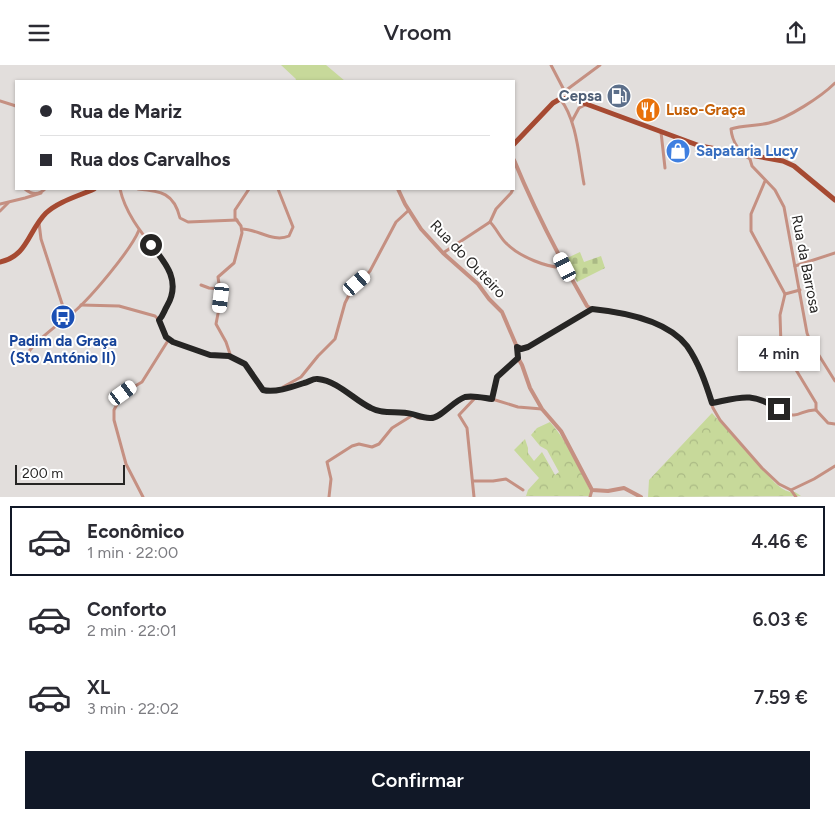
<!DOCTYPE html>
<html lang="pt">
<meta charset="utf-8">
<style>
:root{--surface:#fff;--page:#f7f7f7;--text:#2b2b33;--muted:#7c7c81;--line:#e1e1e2;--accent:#111827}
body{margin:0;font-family:Figtree,sans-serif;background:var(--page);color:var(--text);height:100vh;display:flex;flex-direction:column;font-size:19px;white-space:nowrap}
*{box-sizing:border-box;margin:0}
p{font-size:16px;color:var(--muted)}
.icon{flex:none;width:28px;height:28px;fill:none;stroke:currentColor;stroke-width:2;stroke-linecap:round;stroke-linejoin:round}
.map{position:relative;height:432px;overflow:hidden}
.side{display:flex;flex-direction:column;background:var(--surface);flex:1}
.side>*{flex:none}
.top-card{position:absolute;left:15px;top:15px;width:500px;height:110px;border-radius:0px;box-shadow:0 1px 4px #0004;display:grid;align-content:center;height:110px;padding:0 25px;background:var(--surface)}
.scale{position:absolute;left:15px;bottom:12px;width:110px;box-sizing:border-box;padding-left:5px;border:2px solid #262524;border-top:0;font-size:14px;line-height:18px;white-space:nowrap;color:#262524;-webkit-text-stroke:4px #fff;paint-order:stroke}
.end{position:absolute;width:22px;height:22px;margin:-11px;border:6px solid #262524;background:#fff;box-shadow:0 0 0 2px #fff}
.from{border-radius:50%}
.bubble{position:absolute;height:35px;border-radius:0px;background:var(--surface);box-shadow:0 1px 4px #0004;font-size:16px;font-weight:600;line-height:35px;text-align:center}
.car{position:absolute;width:15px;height:30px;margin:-15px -8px;border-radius:6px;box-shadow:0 0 4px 1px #0007;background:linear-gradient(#fff 24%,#345 0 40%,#fff 0 76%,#345 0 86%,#fff 0)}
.top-card b{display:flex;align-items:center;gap:18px;height:48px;font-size:19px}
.top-card b+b{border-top:1px solid var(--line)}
.top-card i{width:12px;height:12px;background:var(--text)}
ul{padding:9px 0 0;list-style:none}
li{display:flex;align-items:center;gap:15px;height:70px;margin:0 10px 8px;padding:0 15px;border:2px solid transparent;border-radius:0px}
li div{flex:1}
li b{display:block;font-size:19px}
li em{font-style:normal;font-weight:600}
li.selected{border-color:var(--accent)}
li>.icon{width:45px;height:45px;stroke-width:1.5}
.button{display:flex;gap:10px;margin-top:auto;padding:10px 25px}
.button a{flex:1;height:58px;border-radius:0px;background:var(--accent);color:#fff;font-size:20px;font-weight:600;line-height:58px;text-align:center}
header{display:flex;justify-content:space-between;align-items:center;height:65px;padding:0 25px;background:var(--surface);font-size:22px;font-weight:600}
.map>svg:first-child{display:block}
</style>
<header><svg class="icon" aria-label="menu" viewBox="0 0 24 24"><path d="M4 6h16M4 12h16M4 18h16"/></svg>Vroom<svg class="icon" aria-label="share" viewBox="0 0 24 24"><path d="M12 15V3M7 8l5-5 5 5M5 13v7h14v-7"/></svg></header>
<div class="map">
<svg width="835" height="432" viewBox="0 0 835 432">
<defs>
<pattern id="forest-crowns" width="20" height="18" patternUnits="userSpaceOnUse" patternTransform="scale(1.25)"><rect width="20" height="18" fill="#c7d99a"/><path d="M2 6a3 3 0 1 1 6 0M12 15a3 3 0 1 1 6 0" fill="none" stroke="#abba85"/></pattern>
<pattern id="cemetery-stones" width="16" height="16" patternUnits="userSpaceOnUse" patternTransform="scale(1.25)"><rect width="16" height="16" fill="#c7d99a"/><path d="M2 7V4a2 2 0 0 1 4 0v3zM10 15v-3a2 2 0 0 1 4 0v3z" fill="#abba85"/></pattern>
</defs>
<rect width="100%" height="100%" fill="#e2dedc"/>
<path fill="#c7d99a" d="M281 0H326L345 16H295L296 14Z"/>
<g fill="url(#forest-crowns)">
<path d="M712 348 775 418C781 423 787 428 795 427L801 431 648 432 649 415Z"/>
<path d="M550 357C568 377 578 402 590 425V431H526L528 425 539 413 514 385 525 374 528 383V388L534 396 542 387 555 410 559 407 547 385 540 381 531 370 537 363Z"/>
</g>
<path fill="url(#cemetery-stones)" d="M580 187 584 197 601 191 605 203 577 217 565 194Z"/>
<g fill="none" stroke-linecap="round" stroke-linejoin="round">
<g stroke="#c59082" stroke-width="3">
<path d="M551 0 564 25 570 33"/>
<path d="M835 18C821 32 788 53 769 58 757 61 742 60 731 64 732 77 740 88 750 94L752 101 775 125 784 142 807 268 810 276 835 316"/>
<path d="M564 25 560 34C577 54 579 94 584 119"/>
<path d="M565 26 600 0"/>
<path d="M0 36 16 41"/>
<path d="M572 56 579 43 585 40"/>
<path d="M661 67 665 103"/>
<path d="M765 116 751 149V166L785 229 780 250 781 280 816 338V345"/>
<path d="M25 124C32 130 39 130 45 124"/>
<path d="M120 124C127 155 150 177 168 202 176 220 172 240 159 255"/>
<path d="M138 124C161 126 174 128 180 153L188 157 237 155"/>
<path d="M513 124 511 128 496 144 490 157C497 164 500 173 507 179 519 191 548 204 565 202"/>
<path d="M0 139 25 133 41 128"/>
<path d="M0 146 8 138"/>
<path d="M39 158 41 174 66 251"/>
<path d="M242 164C258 164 273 178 289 171L293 162 278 124"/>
<path d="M443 188 490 157"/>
<path d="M795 201 835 188"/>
<path d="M201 220 209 223 219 224"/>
<path d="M785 229 800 225"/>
<path d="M81 240 119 241 155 251 159 255"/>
<path d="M591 244 646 254 662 262 681 275 687 282 703 312 713 343 720 355 762 403 779 419 791 425 796 432"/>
<path d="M159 255 166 272 173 277 210 290 229 291 245 299 250 304 260 323 268 326 296 321 315 314H320L342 324 370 343 378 346 413 350 418 353 433 354 440 350 444 345 465 333 492 334 518 342 542 344"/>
<path d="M229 291 230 289 226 277 216 259 221 233 218 212 234 198 242 168 241 161 235 153V145L249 124"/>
<path d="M23 296C30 279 60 258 75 246 92 231 131 185 139 165"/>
<path d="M283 322 301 312 318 291 335 274 345 238 350 228 370 206 396 157 409 145"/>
<path d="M492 334 497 312 518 293"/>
<path d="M712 338C731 334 748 328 766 336 774 340 784 351 794 350 801 350 806 344 816 345L828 358 835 359"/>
<path d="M473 416H493L506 414 523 425"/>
<path d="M791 425 814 414 835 401"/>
<path d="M143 432 126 399 114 355V345L123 328 142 317 169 274"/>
<path d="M329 432 331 414 327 397 352 381 359 379 372 382 379 379 392 363 413 350"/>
<path d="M474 432 467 363 459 350 476 332"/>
<path d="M590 432 592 425"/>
</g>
<g stroke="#c59082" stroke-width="4">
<path d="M514 95C535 146 560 194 587 241L591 244 528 282 521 283 517 282"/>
<path d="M398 124 405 139 421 164 443 188 478 219 489 234 502 247 517 282 518 293 522 300 530 323 542 344 561 366 592 425 608 426 624 423 641 432"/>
</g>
<g stroke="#a64a32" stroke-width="5">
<path d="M514 79 553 38 560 34 570 33 700 81 783 96 794 101 835 135"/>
<path d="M0 197C28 191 28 166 46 148 59 136 79 131 94 124"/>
</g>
</g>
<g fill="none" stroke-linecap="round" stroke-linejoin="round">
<path stroke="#262524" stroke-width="6" d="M151 180C167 199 181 217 167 241 164 246 163 251 159 255L166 272 173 277 210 290 229 291 245 299 263 325C275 328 292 322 304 318 309 317 313 313 318 314 338 316 354 335 371 343 383 350 399 345 412 349 419 351 423 353 430 353 440 354 453 336 465 332 473 330 484 333 492 334L497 312 518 293 517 282 521 284 528 282 592 244C622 247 667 255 687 281 699 298 706 319 712 338 742 332 751 327 779 344"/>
</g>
<defs>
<symbol id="fuel-disc" viewBox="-11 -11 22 22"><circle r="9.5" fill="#5c6f8a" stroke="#fff"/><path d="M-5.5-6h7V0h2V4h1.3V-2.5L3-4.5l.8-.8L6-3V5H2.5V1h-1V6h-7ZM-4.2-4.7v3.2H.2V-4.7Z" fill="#fff"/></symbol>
<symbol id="restaurant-disc" viewBox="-11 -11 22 22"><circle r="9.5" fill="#e8710a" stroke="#fff"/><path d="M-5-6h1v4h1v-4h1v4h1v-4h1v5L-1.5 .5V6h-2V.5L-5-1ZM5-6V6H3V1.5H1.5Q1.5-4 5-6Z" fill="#fff"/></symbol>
<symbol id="shop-disc" viewBox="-11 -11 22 22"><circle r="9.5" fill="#3f7fe0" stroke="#fff"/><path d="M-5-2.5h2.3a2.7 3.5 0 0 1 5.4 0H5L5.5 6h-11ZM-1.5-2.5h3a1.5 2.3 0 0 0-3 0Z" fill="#fff"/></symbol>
<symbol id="bus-disc" viewBox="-11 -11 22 22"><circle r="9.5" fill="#1a4fb4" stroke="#fff"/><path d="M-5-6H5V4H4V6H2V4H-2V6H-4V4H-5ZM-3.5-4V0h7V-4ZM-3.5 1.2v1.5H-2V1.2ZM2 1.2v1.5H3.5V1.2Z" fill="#fff"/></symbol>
</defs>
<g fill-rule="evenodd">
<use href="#fuel-disc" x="605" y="17" width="28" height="28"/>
<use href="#restaurant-disc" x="634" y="31" width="28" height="28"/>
<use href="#shop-disc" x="664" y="72" width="28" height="28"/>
<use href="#bus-disc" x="49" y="238" width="28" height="28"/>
</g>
<g text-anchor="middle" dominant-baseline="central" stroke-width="4" stroke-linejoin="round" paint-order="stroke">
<g font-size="15" font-weight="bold" fill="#4e5e75" stroke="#fff" text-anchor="end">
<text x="602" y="31">Cepsa</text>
</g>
<g font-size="15" font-weight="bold" fill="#c56008" stroke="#fff" text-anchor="start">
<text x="666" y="45">Luso-Graça</text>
</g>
<g font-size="15" font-weight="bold" fill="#366cbe" stroke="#fff" text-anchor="start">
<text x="696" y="86">Sapataria Lucy</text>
</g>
<g font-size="15" fill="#262524" stroke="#fff">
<text transform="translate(468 194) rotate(46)">Rua do Outeiro</text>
<text transform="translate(806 199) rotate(79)">Rua da Barrosa</text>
</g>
<g font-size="15" font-weight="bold" fill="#164399" stroke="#fff">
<text x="63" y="276">Padim da Graça<tspan x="63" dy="17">(Sto António II)</tspan></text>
</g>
</g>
</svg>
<div class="scale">200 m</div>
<i class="end from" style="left:151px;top:180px"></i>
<i class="end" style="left:779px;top:344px"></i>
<div class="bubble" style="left:738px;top:271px;width:82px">4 min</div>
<i class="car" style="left:565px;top:202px;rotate:333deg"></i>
<i class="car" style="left:357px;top:218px;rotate:49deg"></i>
<i class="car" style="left:221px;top:233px;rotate:187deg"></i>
<i class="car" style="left:123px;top:328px;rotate:54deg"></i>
<div class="top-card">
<b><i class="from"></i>Rua de Mariz</b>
<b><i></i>Rua dos Carvalhos</b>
</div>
</div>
<section class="side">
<ul>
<li class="selected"><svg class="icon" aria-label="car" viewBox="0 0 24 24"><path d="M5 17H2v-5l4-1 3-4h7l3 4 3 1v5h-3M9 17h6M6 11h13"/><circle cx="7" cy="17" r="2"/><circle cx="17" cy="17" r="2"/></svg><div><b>Econômico</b><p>1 min · 22:00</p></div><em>4.46 €</em></li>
<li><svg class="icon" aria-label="car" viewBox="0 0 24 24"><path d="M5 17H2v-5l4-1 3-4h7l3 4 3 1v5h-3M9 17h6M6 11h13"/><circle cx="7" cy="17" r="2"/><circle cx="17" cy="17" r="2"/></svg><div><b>Conforto</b><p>2 min · 22:01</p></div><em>6.03 €</em></li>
<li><svg class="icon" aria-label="car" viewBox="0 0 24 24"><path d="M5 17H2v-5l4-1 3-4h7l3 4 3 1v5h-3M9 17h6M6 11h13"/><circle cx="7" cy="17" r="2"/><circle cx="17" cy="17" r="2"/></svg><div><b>XL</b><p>3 min · 22:02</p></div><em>7.59 €</em></li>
</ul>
<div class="button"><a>Confirmar</a></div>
</section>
